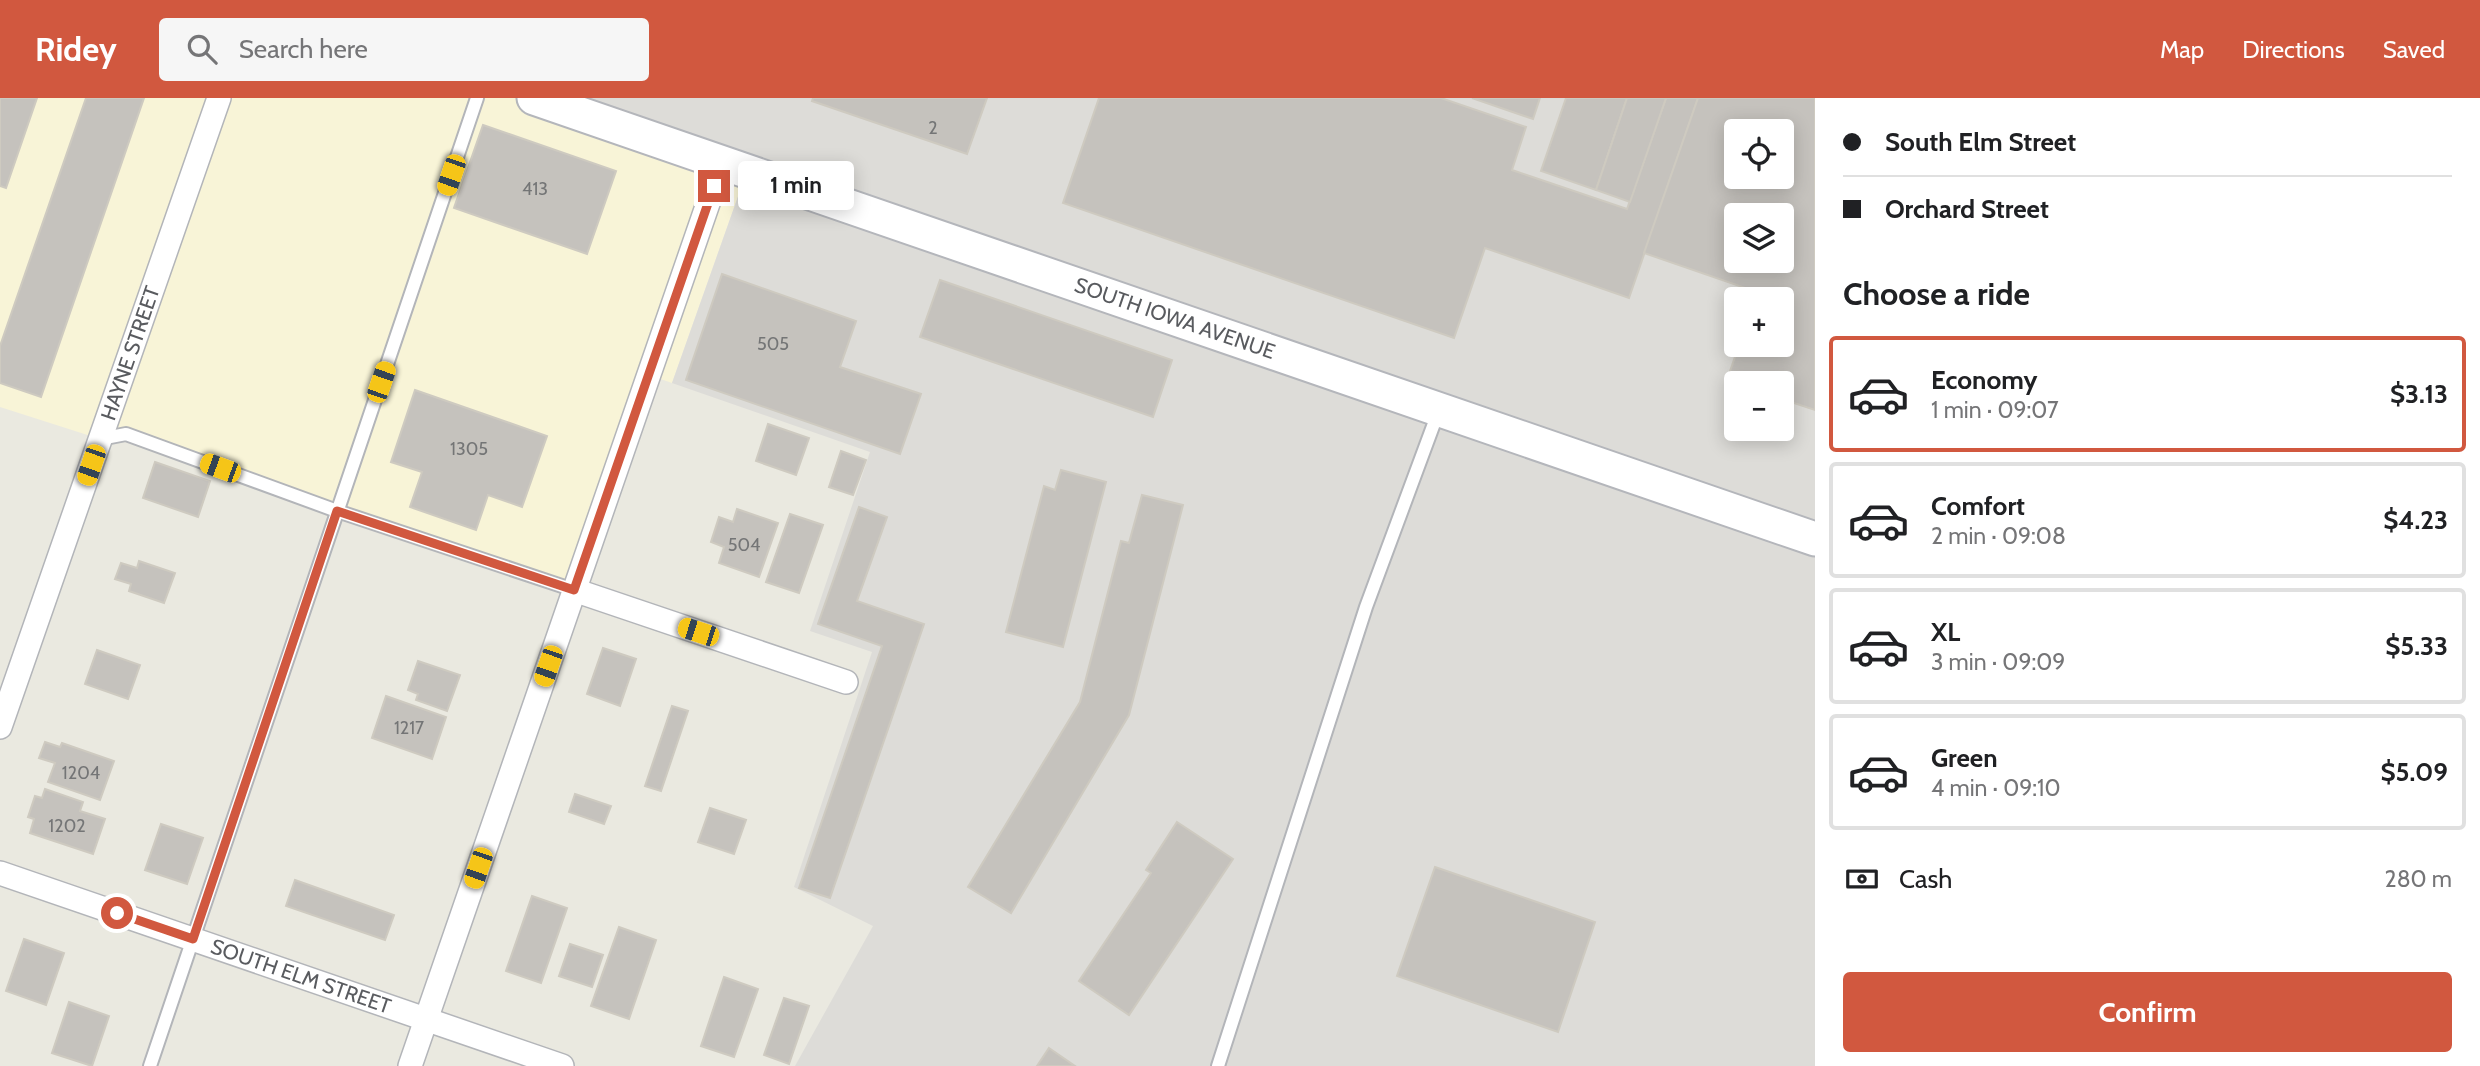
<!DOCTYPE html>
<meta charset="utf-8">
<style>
:root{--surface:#fff;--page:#f6f6f6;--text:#202124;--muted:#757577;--line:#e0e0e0;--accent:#d1583f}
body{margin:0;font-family:Cabin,sans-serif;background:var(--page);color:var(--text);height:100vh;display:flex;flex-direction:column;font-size:26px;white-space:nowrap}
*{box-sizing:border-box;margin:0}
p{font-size:23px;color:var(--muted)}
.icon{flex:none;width:38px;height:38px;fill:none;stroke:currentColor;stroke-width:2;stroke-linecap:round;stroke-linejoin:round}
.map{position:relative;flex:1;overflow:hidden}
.drawer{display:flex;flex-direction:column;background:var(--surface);width:665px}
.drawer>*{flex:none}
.banner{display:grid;align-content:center;height:154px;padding:0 28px;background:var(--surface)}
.tools{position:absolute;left:1724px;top:21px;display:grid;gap:14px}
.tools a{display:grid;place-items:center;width:70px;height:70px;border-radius:7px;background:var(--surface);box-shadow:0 4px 18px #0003;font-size:35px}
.end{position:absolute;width:32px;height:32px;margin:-16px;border:9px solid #d1583f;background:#fff;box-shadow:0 0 0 4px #fff}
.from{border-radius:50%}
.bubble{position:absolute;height:49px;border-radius:7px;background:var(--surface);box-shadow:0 4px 18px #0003;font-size:23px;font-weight:700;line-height:49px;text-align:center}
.car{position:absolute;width:21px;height:42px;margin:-21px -10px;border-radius:9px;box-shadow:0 0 5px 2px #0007;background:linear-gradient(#f5c518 24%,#345 0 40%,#f5c518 0 76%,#345 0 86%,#f5c518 0)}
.banner b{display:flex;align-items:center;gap:24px;height:66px;font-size:26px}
.banner b+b{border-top:2px solid var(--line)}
.banner i{width:18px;height:18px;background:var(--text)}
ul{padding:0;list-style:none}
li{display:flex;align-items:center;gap:21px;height:116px;margin:0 14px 10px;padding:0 14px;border:4px solid var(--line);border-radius:7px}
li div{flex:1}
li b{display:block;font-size:26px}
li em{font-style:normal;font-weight:700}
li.current{border-color:var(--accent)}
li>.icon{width:63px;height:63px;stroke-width:1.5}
h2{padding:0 28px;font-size:32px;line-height:84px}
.pay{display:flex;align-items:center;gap:18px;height:77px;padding:0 28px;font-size:26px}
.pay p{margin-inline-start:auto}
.button{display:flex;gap:14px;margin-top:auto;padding:14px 28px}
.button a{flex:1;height:80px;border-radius:7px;background:var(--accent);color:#fff;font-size:28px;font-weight:700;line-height:80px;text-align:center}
header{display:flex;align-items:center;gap:42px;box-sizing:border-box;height:98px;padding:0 35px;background:var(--accent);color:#fff}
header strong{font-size:33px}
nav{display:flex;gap:38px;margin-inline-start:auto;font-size:24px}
.search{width:490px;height:63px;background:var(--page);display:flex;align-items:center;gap:18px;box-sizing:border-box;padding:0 24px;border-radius:7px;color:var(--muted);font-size:26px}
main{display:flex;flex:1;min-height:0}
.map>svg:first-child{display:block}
</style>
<header>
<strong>Ridey</strong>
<div class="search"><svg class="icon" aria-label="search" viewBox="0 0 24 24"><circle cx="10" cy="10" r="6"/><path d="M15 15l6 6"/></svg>Search here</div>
<nav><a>Map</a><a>Directions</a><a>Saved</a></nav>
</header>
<main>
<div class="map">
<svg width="1815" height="968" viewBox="0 0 1815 968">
<rect width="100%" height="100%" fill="#eae9e0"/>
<path fill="#f8f4d7" d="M0 0H534L747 73 672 285 649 277 574 492 126 336 100 341 0 309Z"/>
<path fill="#dddcd8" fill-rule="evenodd" d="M535 0H1815V968H795L873 828 794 789 872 554 810 533 870 354 672 285 747 73ZM1736 33H1782V79H1736ZM1736 117H1782V163H1736ZM1736 201H1782V247H1736ZM1736 285H1782V331H1736Z"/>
<g fill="#c5c2bd" stroke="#cecac0" stroke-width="2" fill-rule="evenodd">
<path d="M0 0H37L6 90 0 88Z"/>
<path d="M86 0H144L41 299 0 285V248Z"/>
<path d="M813 0H987L967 56 812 3Z"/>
<path d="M1099 0H1441L1526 29 1512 72 1627 111 1666 0H1698L1629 200 1485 150 1454 240 1063 105Z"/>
<path d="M1472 0H1540L1533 21Z"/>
<path d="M1566 0H1627L1596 92 1541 73Z"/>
<path d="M1627 0H1666L1630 104 1596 92Z"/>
<path d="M1698 0H1815V312L1782 301V285H1737L1727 282 1739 247H1782V201H1754L1757 194 1644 155ZM1736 33H1782V79H1736ZM1736 117H1782V163H1736Z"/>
<path d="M483 27 616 73 587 156 454 110Z"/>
<path d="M722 176 856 223 840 269 921 296 900 356 686 282Z"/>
<path d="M940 182 1172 262 1153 319 920 239Z"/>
<path d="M415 292 547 338 522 409 488 397 476 432 410 409 422 374 391 364Z"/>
<path d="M768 326 809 340 796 377 756 363Z"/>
<path d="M841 353 866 362 853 397 829 389Z"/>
<path d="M155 364 210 383 198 419 143 400Z"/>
<path d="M1061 372 1106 384 1063 549 1006 534 1044 388 1055 392Z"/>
<path d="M1142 397 1183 407 1129 617 1011 815 968 789 1080 604 1121 443 1129 445Z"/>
<path d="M859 409 887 419 857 503 924 526 830 800 799 790 882 548 818 526Z"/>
<path d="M737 411 778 425 759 479 719 465 724 449 711 444 719 419 733 424Z"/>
<path d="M790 416 823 427 799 495 766 484Z"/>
<path d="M139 463 175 475 164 505 129 493 131 486 115 481 121 465 137 470Z"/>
<path d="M603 550 636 561 620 608 587 596Z"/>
<path d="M97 552 140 567 128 601 85 586Z"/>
<path d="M418 563 460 577 447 613 416 602 418 596 408 592Z"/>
<path d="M386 598 446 619 432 661 372 640Z"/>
<path d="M672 608 688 613 661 693 645 688Z"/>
<path d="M45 644 60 649 62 645 114 663 100 702 48 684 55 665 39 660Z"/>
<path d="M45 691 83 704 80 713 105 721 93 756 30 735 34 721 28 719 35 698 42 700Z"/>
<path d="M575 696 611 708 604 726 569 714Z"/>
<path d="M710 710 746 722 734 756 698 744Z"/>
<path d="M1177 724 1233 761 1129 917 1079 883 1151 775 1146 772Z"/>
<path d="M161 726 203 740 187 786 145 772Z"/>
<path d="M1435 769 1595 824 1558 934 1397 878Z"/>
<path d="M295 782 394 817 385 842 286 808Z"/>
<path d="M532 798 567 810 541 885 506 873Z"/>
<path d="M619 829 656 842 629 921 591 908Z"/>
<path d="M24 841 64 855 46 907 6 893Z"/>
<path d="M570 846 603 857 592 889 559 878Z"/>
<path d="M724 879 758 891 734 959 701 948Z"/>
<path d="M784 900 809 908 789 966 764 957Z"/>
<path d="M69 904 109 918 92 968 52 955Z"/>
<path d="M1049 950 1075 968H1037Z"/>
</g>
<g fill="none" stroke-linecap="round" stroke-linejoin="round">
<defs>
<g id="lane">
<path d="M100 341 126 336 337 413 574 492"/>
<path d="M150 968 477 0"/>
<path d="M1218 968 1366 509 1439 312"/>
</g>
<g id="street">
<path d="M574 492 846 584"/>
<path d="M0 629 219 0"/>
<path d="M0 775 562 968"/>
<path d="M410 968 722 65"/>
</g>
<path id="secondary" d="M534 0 1815 441"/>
</defs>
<use href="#lane" stroke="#b3b5b9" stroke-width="16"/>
<use href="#street" stroke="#b3b5b9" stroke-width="26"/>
<use href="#secondary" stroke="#b4b6bb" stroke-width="37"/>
<use href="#lane" stroke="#fff" stroke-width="12"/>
<use href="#street" stroke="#fff" stroke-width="23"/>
<use href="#secondary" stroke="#fff" stroke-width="33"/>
</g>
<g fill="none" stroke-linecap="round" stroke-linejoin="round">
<path stroke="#d1583f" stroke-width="9" d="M117 815 193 841 337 413 574 492 714 88"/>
</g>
<g text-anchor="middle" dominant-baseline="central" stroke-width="5" stroke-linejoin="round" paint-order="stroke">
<g font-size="18" fill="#747576">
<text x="933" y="30">2</text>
<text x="535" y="91">413</text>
<text x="773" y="246">505</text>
<text x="469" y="351">1305</text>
<text x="744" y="447">504</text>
<text x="409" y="630">1217</text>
<text x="81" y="675">1204</text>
<text x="67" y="728">1202</text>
</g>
<g font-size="21" fill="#595b5f" stroke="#fff">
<text transform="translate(1175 220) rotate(19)">SOUTH IOWA AVENUE</text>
<text transform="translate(130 255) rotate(-71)">HAYNE STREET</text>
<text transform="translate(301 878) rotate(19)">SOUTH ELM STREET</text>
</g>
</g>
</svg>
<div class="tools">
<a><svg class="icon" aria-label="locate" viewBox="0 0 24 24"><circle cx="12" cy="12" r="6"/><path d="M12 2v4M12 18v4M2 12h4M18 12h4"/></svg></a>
<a><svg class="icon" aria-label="layers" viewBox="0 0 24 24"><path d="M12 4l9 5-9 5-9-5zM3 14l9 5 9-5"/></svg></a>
<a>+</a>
<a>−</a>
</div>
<i class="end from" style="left:117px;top:815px"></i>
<i class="end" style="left:714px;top:88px"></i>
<div class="bubble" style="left:738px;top:63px;width:116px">1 min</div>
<i class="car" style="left:451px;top:77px;rotate:199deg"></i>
<i class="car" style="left:381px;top:284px;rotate:19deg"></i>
<i class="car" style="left:91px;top:367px;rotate:199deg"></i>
<i class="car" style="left:220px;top:370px;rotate:290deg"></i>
<i class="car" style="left:698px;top:534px;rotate:288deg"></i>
<i class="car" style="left:548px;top:568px;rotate:199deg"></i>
<i class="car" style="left:478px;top:770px;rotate:199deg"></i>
</div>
<section class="drawer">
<div class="banner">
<b><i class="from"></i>South Elm Street</b>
<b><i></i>Orchard Street</b>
</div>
<h2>Choose a ride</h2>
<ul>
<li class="current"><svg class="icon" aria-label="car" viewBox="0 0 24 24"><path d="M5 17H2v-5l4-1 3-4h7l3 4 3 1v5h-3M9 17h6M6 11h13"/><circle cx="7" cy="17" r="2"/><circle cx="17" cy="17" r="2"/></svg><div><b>Economy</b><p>1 min · 09:07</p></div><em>$3.13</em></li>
<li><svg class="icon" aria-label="car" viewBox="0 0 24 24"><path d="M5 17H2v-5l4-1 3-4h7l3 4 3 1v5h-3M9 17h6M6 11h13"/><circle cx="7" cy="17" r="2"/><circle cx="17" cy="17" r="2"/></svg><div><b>Comfort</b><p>2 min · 09:08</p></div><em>$4.23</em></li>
<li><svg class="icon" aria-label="car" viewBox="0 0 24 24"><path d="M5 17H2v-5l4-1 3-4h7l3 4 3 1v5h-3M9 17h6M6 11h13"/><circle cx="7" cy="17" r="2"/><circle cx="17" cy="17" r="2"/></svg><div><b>XL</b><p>3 min · 09:09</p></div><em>$5.33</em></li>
<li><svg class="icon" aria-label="car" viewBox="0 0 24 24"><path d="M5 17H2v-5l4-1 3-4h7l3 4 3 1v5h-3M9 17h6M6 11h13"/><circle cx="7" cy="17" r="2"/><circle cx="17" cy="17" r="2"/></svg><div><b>Green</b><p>4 min · 09:10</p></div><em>$5.09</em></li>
</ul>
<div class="pay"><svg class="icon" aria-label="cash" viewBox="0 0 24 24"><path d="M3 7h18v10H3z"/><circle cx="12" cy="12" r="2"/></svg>Cash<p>280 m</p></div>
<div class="button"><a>Confirm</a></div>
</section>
</main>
